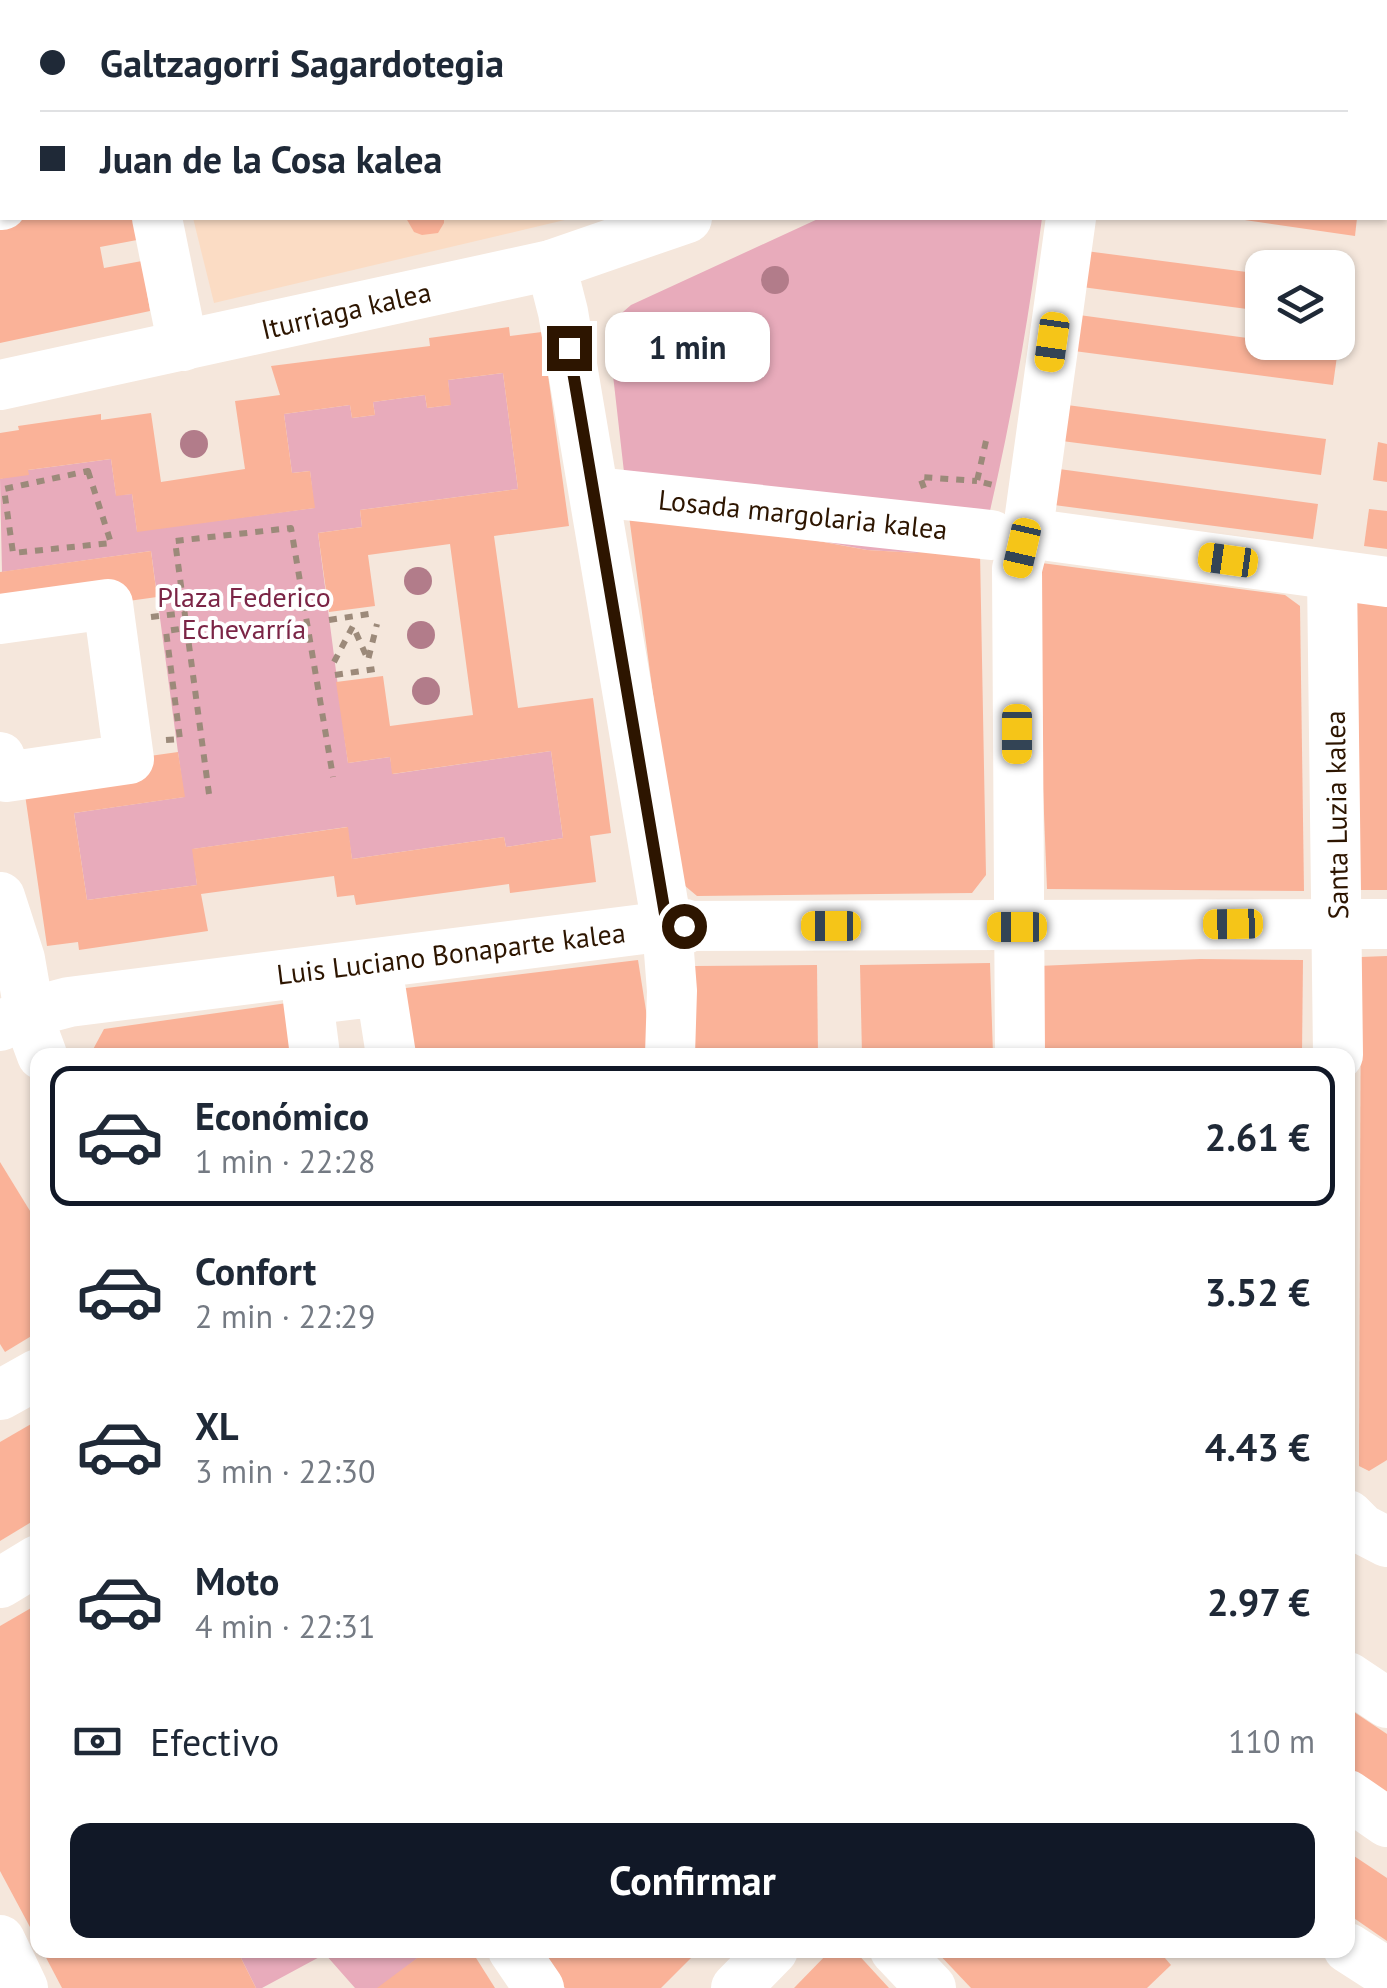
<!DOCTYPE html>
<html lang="es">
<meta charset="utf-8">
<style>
:root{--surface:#fff;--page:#f6f6f7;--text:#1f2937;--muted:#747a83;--line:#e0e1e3;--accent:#111827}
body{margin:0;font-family:"PT Sans",sans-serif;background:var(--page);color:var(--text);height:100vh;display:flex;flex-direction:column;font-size:38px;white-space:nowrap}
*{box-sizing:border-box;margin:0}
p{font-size:32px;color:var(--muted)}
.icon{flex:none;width:55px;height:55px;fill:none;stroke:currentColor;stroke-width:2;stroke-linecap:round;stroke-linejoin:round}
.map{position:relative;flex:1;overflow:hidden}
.side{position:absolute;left:30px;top:1048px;width:1325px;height:910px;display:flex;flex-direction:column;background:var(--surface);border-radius:20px;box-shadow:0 2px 8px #0004}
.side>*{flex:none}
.hud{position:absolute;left:0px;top:0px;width:1388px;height:220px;box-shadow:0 2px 8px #0004;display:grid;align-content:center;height:220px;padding:0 40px;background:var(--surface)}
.buttons{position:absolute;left:1245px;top:250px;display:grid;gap:20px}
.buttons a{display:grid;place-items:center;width:110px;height:110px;border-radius:20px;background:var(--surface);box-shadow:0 2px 8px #0004;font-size:50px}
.end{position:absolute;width:45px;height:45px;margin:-22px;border:12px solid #2d1500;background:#fff;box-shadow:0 0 0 5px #fff}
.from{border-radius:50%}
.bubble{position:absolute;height:70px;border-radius:20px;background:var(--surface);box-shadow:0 2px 8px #0004;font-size:32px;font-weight:700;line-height:70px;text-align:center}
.car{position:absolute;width:30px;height:60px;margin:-30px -15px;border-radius:12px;box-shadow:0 0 8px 2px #0007;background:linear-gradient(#f5c518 24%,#345 0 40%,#f5c518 0 76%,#345 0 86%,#f5c518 0)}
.hud b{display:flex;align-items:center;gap:35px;height:95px;font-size:38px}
.hud b+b{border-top:2px solid var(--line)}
.hud i{width:25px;height:25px;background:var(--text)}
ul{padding:18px 0 0;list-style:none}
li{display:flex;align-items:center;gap:30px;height:140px;margin:0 20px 15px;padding:0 20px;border:5px solid transparent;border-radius:20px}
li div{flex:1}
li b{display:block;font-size:38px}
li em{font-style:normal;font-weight:700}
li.current{border-color:var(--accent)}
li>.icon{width:90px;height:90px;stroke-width:1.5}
.pay{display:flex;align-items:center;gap:25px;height:110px;padding:0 40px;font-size:38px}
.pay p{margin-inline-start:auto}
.cta{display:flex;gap:20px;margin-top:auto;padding:20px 40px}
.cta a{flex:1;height:115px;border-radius:20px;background:var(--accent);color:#fff;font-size:40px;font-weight:700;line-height:115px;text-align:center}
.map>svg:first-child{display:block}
</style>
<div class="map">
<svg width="1387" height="1988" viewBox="0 0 1387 1988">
<rect width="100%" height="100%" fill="#f5e7dc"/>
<g fill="#fbdcc4">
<path d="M140 0H715L141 2Z"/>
<path d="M193 218H573L214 303Z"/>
</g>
<g fill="#e8abbb">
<path d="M820 218H1042C1027 330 1008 441 980 552L918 553 867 550 638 506 629 516 609 340 616 318 631 305Z"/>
<path d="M503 373 518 489 360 510 362 527 318 533 348 763 390 757 393 774 551 751 563 838 506 847 504 837 352 859 347 827 193 849 197 885 87 900 74 813 184 797 151 551 2 572 0 479 28 470 111 459 116 495 132 494 137 531 314 508 310 471 292 473 284 414 350 405 352 418 375 415 373 402 425 395 427 408 450 405 448 380Z"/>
<path d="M237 1950H428L379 1988H355L325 1954 262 1988H256Z"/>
</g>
<g fill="#fab298">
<path d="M0 218H133L137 240 100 247 104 268 142 261 150 311 0 343Z"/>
<path d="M406 218H444V223L438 233 422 235 414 232Z"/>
<path d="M1231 218H1357L1355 236Z"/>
<path d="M1086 251 1262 274V311L1082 287Z"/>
<path d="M1338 284 1346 285 1341 321 1338 320Z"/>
<path d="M1079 315 1262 340V342L1338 349 1333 385 1074 351Z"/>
<path d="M509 327 510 336 542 332 569 526 494 536 518 708 593 698 611 833 590 836 596 882 510 893 509 884 356 905 354 895 337 897 334 876 201 894 208 931 79 950 78 942 47 946 22 774 178 752 185 797 74 813 87 900 197 885 192 849 348 827 352 859 504 837 506 847 563 838 551 751 392 774 390 757 348 763 336 682 383 676 390 726 473 715 450 544 368 555 375 606 329 612 318 533 362 527 360 510 518 489 503 373 448 380 451 405 427 408 425 395 373 402 375 415 352 418 350 405 284 414 292 473 310 471 315 508 137 532 132 494 116 496 111 459 28 470 29 475 0 479V433L19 430 18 426 101 414V420L151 413 161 482 245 469 235 401 280 395 271 366 430 346 429 338Z"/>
<path d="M1067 405 1326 439 1321 475 1062 441Z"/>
<path d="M1378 442 1387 444V482L1373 480Z"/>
<path d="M1059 469 1318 504 1313 539 1054 505Z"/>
<path d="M1369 509 1387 511V549L1364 546Z"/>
<path d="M629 516 769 532 867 550 918 553 919 546 980 552 986 875 972 893 697 896 678 880Z"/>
<path d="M151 551 157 597 0 619V572Z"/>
<path d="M1034 562 1285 595 1300 606 1304 891 1047 889Z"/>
<path d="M1353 598 1387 603V890H1357Z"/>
<path d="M1387 956V1460L1369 1471 1359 1466 1361 957Z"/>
<path d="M1200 959 1303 960 1302 1055H1041L1038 966Z"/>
<path d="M638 960 648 1023 647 1055H391L381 991Z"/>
<path d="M990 963 993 1055H862L860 965Z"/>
<path d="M817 965 818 1055H691L694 966Z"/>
<path d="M308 1000 315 1055H90L104 1029Z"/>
<path d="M0 1162 38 1224V1332L5 1352 0 1344Z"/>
<path d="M38 1420V1518L0 1541V1442Z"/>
<path d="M38 1604V1942L0 1871V1626Z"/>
<path d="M1348 1708 1387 1734V1801L1348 1775Z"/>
<path d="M1348 1852 1387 1878V1941L1348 1914Z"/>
<path d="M42 1950H237L256 1988H62Z"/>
<path d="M428 1950H471L495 1988H377Z"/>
<path d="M539 1950H699L661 1988H565Z"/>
<path d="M831 1950H854L889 1988H794Z"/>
<path d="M935 1950H1158L1171 1965 1147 1988H971Z"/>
</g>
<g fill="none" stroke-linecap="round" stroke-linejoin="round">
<g stroke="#9c8a7a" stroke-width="6" stroke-dasharray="8 8" stroke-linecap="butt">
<path d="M986 441 977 481 993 485"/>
<path d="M88 471 111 543 13 553 4 489Z"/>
<path d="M924 488 920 477 977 481"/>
<path d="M151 617 185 613"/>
<path d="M329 620 375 613"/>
<path d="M334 662 353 626 368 660 377 624"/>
<path d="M335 675 382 668"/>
<path d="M166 740 180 739 166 631 187 628"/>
<path d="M209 794 175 541 291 528 333 777"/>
</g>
<g stroke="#fff" stroke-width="50">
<path d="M117 0 118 2"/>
<path d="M762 2V0"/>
<path d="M1197 2 1203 0"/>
<path d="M0 160 2 159"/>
<path d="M0 205H2"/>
<path d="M157 218 183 346"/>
<path d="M551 265 563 312 667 926 672 991 670 1055"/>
<path d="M0 385 551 265 687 218"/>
<path d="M615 494 991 535"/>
<path d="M1027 533 1387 582"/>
<path d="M1332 575 1338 1055"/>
<path d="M0 619 108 604 129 759 6 777 0 757"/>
<path d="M0 897 20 959 32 1028 42 1055"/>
<path d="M0 1026 31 1012 69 1002 667 926 1387 924"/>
<path d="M315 1055 308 1000 381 991 391 1055"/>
<path d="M1020 1055 1017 569 1029 522 1071 218"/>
<path d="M0 1395 38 1374"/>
<path d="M1348 1515 1362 1529 1387 1542"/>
<path d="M0 1583 38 1560"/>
<path d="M1348 1677 1387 1703"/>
<path d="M1348 1795 1387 1822"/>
<path d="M0 1940 23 1988"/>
<path d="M1348 1948 1387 1973"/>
<path d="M513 1950 539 1988"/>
<path d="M895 1950 931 1988"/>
<path d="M736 1988 773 1950"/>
</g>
<defs>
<path id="rail" d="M740 2V0"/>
</defs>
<use href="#rail" stroke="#4c3622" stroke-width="11"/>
<use href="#rail" stroke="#fff" stroke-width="8" stroke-dasharray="22" stroke-linecap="butt"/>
</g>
<g fill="#b27c8a">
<circle cx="775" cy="280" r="14"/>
<circle cx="703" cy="361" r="14"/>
<circle cx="194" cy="444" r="14"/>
<circle cx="418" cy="581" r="14"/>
<circle cx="421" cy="635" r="14"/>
<circle cx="426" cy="691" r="14"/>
</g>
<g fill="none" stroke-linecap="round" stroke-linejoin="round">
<path stroke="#2d1500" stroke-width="12" d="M569 348 667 926H684"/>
</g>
<g text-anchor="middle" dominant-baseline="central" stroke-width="8" stroke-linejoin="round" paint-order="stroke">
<g font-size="28" fill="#2d1500" stroke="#fff">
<text transform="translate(346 310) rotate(-13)">Iturriaga kalea</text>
<text transform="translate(803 514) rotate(6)">Losada margolaria kalea</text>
<text transform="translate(1336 815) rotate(-91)">Santa Luzia kalea</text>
<text transform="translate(451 953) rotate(-7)">Luis Luciano Bonaparte kalea</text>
</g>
<g font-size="28" fill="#7b2546" stroke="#fff">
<text x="244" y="596">Plaza Federico<tspan x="244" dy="32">Echevarría</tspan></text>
</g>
</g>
</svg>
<div class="buttons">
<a><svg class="icon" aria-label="layers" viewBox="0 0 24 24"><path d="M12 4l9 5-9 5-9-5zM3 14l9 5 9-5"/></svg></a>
</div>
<i class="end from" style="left:684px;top:926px"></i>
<i class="end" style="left:569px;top:348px"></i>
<div class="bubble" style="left:605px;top:312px;width:165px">1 min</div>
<i class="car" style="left:1052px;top:342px;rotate:188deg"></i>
<i class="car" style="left:1022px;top:548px;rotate:193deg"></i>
<i class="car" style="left:1228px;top:560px;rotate:278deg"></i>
<i class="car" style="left:1017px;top:734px;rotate:180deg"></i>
<i class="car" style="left:1233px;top:924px;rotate:269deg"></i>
<i class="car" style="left:831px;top:926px;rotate:270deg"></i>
<i class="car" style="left:1017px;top:927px;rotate:270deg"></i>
<div class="hud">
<b><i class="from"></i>Galtzagorri Sagardotegia</b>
<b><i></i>Juan de la Cosa kalea</b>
</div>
<section class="side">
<ul>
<li class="current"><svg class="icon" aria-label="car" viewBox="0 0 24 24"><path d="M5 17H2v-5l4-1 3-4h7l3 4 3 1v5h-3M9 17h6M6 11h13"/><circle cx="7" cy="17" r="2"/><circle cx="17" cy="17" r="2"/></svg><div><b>Económico</b><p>1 min · 22:28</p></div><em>2.61 €</em></li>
<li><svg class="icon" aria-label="car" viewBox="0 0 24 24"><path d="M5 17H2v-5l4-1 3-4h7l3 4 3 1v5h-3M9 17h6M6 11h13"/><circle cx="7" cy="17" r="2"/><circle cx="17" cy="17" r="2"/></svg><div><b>Confort</b><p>2 min · 22:29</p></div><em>3.52 €</em></li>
<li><svg class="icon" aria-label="car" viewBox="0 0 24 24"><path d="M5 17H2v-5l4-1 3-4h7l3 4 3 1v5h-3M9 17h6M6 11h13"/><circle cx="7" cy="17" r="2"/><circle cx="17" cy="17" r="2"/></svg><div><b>XL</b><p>3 min · 22:30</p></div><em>4.43 €</em></li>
<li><svg class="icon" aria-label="car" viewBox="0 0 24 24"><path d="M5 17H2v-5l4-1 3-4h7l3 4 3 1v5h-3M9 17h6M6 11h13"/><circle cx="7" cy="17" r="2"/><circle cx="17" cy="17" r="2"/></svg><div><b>Moto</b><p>4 min · 22:31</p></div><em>2.97 €</em></li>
</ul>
<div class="pay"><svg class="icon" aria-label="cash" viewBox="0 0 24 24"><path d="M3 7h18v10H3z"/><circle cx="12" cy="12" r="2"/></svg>Efectivo<p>110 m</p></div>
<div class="cta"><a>Confirmar</a></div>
</section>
</div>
